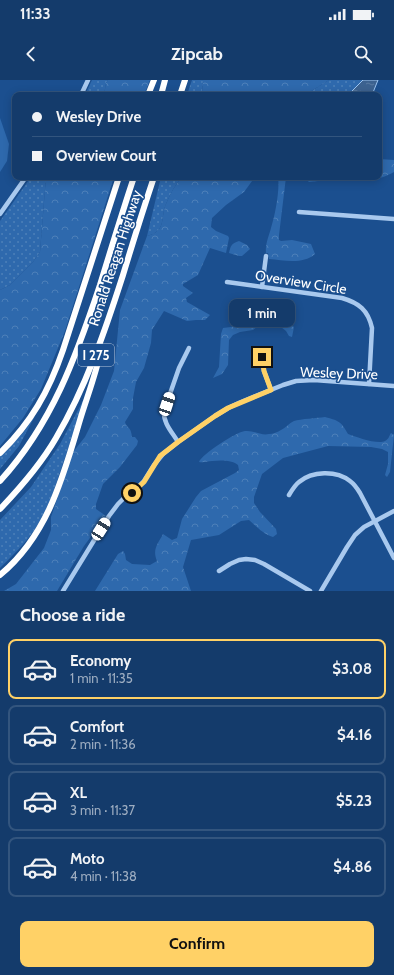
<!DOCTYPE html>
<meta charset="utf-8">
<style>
:root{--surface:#143b6b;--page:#1d4271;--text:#f1f3f6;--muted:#9dadc1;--line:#33557e;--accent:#ffd166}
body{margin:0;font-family:Cabin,sans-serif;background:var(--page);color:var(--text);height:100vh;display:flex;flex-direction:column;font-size:15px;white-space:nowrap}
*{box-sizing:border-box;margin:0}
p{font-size:13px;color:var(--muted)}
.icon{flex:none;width:22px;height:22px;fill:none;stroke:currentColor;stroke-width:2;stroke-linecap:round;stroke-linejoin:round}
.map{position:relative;height:511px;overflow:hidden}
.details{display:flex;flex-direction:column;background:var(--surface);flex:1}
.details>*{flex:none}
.banner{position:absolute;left:12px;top:12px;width:370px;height:88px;border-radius:8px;box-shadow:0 2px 10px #0003,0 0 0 1px var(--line);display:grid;align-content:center;height:88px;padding:0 20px;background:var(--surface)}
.end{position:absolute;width:18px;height:18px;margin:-9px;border:5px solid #ffd166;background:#111;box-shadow:0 0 0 2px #111}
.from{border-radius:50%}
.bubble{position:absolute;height:28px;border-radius:8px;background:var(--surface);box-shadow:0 2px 10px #0003,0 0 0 1px var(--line);font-size:13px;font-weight:700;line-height:28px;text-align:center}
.car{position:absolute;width:12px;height:24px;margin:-12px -6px;border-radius:5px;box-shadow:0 0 3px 1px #0007;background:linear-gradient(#fff 24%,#345 0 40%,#fff 0 76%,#345 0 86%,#fff 0)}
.banner b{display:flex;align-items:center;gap:14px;height:38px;font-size:15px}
.banner b+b{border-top:1px solid var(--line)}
.banner i{width:10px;height:10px;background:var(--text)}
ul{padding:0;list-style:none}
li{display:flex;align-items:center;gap:12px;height:60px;margin:0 8px 6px;padding:0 12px;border:2px solid var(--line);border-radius:8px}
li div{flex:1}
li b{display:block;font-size:15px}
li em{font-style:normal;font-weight:700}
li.selected{border-color:var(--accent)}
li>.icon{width:36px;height:36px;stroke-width:1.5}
h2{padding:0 20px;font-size:18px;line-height:48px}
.primary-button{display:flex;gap:8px;margin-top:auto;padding:8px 20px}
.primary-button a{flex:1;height:46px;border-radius:8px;background:var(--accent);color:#111;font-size:16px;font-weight:700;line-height:46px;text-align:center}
.status{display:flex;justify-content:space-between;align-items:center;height:28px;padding:0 20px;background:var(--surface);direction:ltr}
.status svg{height:11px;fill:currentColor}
header{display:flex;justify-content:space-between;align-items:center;height:52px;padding:0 20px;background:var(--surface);font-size:18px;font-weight:700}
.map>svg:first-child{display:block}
</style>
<div class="status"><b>11:33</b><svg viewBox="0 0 49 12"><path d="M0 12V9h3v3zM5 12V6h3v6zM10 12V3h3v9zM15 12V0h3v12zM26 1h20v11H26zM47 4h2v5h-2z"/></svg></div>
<header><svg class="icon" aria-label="back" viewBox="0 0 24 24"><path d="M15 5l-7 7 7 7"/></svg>Zipcab<svg class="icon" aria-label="search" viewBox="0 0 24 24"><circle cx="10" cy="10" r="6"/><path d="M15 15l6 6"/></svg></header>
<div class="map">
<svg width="394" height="511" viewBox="0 0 394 511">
<defs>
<pattern id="grass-dots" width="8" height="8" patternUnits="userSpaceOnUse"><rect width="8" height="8" fill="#2e69ad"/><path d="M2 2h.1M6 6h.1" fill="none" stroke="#4d80b9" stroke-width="1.8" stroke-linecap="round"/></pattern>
<pattern id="forest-crowns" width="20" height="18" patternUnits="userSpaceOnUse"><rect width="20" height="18" fill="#2e69ad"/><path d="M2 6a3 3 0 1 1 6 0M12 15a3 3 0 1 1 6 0" fill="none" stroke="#4d80b9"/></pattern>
<pattern id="water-ripples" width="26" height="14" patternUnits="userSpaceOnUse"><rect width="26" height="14" fill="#3c6290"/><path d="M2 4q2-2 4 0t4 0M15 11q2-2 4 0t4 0" fill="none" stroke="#597aa1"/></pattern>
</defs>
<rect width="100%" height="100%" fill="#1b4f8f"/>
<g fill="url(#grass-dots)">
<path d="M92 0H108L106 3 104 15H85Z"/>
<path d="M192 0H203L202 15H187Z"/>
<path d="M329 0H363L348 15H305Z"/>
<path d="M31 97H46L40 172 33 182 10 205 0 210V141Z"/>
<path d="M161 97H182C175 105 170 114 166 124 160 138 167 151 147 156Z"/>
<path d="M87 313 52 416C47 427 42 438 35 449 25 464 12 476 0 488V440L31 407 60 364Z"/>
<path d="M35 336 19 366 0 389V376L23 353Z"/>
</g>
<g fill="url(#forest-crowns)">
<path d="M108 0H150L144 15H104L106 3Z"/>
<path d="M203 0H329L305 15H202Z"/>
<path d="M379 79 394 80V92C383 98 374 101 362 97H379Z"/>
<path d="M46 97H114L65 251 41 309 23 338 0 366V210L10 205 33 182 40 172Z"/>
<path d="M182 97H258H255L244 112 226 125 212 138 211 147 216 151 228 156 229 158 226 173 210 168 198 195 183 204V206L193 213 186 218 187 222 210 235 205 240H196L187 241 164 231 152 250 151 263 144 288 136 302 133 318V329L125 342C127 349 131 346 132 357H135L138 361 137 365 120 387 103 404 96 424V429L106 436 84 466 57 511H4L16 504 44 468 51 450V437L73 372 85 357 101 325 114 291 120 230 147 156C167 151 160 138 166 124 170 114 175 105 182 97Z"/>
<path d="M278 97H286L279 155V160L281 161 292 160 311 164 315 174C302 185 284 180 269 179L268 173H266C265 164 269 156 271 148 275 135 280 110 278 97Z"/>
<path d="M306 97H343L336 101 327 100 309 102 306 99Z"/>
<path d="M239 161 247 165 250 169 242 176H239L229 173C231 165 231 164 239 161Z"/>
<path d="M269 237 294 247 292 257 289 256 286 251 281 247 258 246 253 250 240 252 233 255 229 260 228 285 222 294 213 298 219 287 221 254 223 248 231 247 255 238Z"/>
<path d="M325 337C339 341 341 341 348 354 356 357 378 365 385 361 389 359 389 356 391 353L394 355 390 392 387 397 385 395 388 384V372L382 369 371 367 328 366 283 378 262 394 254 417V423L260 432 276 449 277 454 273 457C263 454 257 447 249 440L241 441 219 455 191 460 183 487 191 511H95L118 474 123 471 125 474 126 480 132 484 150 485 157 481C152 469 158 464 163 454L172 460 177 458 182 439 196 417 201 411 235 393 239 390 238 385C232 380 221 380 212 381 207 381 204 383 199 382 202 374 236 352 245 351 253 350 261 356 269 354 273 354 278 352 281 350 286 348 289 343 294 341 301 339 317 338 325 337Z"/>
</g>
<path fill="#2e69ad" d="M0 38 9 64 7 81 0 92Z"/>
<path fill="url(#water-ripples)" stroke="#9cc4f0" d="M363 0H378L372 15H348Z"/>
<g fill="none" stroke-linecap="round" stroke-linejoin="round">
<g stroke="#a9c9ee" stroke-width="4.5">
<path d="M81 15 88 0"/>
<path d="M299 132 394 139"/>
<path d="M0 134 26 97"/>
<path d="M227 202 342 218C359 223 368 230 372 248L369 304"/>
<path d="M262 207 266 176"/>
<path d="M262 277 264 291 271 310"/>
<path d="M178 362C172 352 163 343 164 331L179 288 189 268"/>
<path d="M289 415C292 410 295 405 299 402 312 391 336 390 350 401 354 404 357 408 360 413L394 478"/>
<path d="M219 491 230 484 239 480 246 479 255 480 264 484 310 511"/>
<path d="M63 511 109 436 118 424 124 418 136 409 144 401 154 385 163 374 178 362 215 336 230 327 241 322 283 305 296 301 314 300 394 306"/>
<path d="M321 511 347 467 355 455 364 447 394 431"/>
</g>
<g stroke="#fff" stroke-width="6">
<path d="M148 15 154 0"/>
<path d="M161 15 165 0"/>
<path d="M180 15 185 0"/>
<path d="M0 373C31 343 49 311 63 270L119 97"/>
<path d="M0 401C52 344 76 277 100 205 111 169 122 133 134 97"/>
<path d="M0 429C21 407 41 384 56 358 86 307 105 251 123 195 133 162 143 130 154 97"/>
<path d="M0 495C48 455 63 397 80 340 87 317 96 294 101 270"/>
</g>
</g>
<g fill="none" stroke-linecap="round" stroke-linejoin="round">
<path stroke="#ffd166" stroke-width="5" d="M132 413 144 402 160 376 178 362 215 336 228 328 271 310 264 291 262 277"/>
</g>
<g text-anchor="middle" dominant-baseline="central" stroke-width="3" stroke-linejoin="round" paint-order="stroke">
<rect fill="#1b4f8f" stroke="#bbcadd" stroke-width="1" x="78" y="264" width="36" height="22" rx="3"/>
<g font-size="13" font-weight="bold" fill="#fff">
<text x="96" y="275">I 275</text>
</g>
<g font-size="14" fill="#fff" stroke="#1b4f8f">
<text transform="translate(115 178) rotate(-72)">Ronald Reagan Highway</text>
<text transform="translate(301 202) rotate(9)">Overview Circle</text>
<text transform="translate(339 293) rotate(2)">Wesley Drive</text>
</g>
</g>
</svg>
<i class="end from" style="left:132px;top:413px"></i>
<i class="end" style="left:262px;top:277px"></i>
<div class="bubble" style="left:229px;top:219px;width:66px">1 min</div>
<i class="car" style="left:167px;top:324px;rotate:18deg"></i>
<i class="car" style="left:101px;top:449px;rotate:32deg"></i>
<div class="banner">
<b><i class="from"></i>Wesley Drive</b>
<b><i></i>Overview Court</b>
</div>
</div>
<section class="details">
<h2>Choose a ride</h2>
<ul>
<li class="selected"><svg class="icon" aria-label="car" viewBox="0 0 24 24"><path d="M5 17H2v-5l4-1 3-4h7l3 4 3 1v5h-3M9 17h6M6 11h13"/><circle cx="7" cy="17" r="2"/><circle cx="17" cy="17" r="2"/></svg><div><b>Economy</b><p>1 min · 11:35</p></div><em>$3.08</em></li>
<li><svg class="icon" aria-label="car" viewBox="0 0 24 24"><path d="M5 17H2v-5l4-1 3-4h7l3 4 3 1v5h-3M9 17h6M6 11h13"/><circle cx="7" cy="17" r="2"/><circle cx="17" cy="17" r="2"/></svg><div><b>Comfort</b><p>2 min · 11:36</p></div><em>$4.16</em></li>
<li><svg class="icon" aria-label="car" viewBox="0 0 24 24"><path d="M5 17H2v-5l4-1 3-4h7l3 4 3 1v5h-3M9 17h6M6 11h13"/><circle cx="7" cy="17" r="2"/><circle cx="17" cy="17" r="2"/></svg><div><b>XL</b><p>3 min · 11:37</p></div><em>$5.23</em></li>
<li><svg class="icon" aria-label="car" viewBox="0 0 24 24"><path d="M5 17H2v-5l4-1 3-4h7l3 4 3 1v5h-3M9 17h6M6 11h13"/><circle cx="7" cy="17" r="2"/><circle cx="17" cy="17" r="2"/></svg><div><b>Moto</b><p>4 min · 11:38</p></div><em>$4.86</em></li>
</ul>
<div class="primary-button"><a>Confirm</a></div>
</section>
